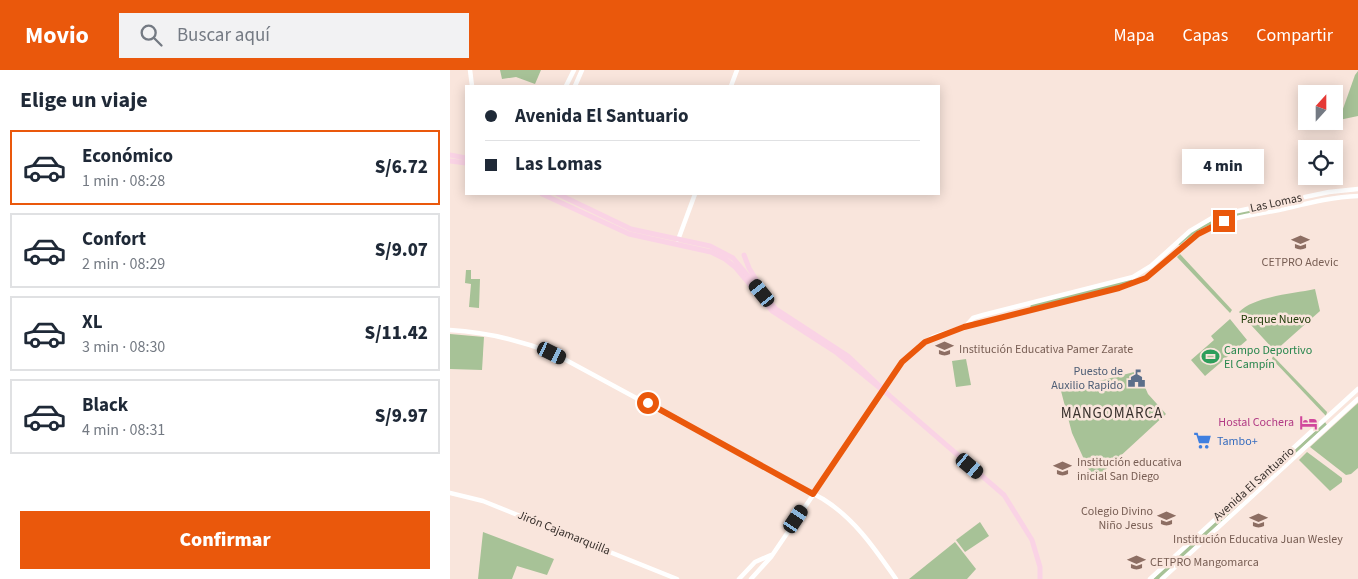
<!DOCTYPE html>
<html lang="es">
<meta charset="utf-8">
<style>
:root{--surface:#fff;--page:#f2f2f3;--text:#1f2937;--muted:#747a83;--line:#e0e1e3;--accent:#ea580c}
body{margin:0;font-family:"Source Sans 3",sans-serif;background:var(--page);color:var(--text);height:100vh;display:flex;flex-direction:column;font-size:19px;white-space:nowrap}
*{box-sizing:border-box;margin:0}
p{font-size:16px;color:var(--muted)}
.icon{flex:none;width:28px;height:28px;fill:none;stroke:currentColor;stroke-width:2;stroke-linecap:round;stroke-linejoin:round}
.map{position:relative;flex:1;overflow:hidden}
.drawer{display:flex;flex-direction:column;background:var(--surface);width:450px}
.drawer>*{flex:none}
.top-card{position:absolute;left:15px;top:15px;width:475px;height:110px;border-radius:0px;box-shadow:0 2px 12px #0003;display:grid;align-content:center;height:110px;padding:0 20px;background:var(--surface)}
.needle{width:32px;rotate:21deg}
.buttons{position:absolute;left:848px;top:15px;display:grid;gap:10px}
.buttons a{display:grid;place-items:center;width:45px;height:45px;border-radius:0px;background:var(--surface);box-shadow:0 2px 12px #0003;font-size:25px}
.end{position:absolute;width:22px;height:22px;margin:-11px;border:6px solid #ea580c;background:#fff;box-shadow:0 0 0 2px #fff}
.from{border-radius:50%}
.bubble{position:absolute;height:35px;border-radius:0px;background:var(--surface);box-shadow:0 2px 12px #0003;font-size:16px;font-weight:800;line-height:35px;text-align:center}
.car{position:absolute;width:15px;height:30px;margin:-15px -8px;border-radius:6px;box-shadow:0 0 4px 1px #0007;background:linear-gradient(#222 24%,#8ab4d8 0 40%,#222 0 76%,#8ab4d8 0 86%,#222 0)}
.top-card b{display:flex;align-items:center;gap:18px;height:48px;font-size:19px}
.top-card b+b{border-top:1px solid var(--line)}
.top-card i{width:12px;height:12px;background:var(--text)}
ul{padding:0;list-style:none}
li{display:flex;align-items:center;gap:15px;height:75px;margin:0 10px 8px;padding:0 10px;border:2px solid var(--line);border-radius:0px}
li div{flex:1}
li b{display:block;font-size:19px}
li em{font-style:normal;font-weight:800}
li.selected{border-color:var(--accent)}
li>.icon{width:45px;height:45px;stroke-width:1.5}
h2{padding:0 20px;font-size:22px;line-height:60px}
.cta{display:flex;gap:10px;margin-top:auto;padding:10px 20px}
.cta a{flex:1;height:58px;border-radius:0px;background:var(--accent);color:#fff;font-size:20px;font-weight:800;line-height:58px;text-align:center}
header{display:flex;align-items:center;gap:30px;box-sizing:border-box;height:70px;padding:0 25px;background:var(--accent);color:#fff}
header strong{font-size:24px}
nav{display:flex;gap:28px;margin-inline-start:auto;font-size:18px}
.search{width:350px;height:45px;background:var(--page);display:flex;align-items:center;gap:12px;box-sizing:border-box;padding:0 18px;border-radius:0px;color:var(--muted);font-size:19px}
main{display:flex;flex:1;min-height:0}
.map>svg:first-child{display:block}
</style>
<header>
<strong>Movio</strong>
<div class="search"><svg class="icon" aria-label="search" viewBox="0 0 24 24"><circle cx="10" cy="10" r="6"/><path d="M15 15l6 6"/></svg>Buscar aquí</div>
<nav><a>Mapa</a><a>Capas</a><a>Compartir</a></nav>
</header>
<main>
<section class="drawer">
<h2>Elige un viaje</h2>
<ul>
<li class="selected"><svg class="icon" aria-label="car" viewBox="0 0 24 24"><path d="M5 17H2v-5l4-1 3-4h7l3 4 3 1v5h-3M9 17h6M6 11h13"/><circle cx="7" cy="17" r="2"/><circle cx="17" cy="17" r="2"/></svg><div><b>Económico</b><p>1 min · 08:28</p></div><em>S/6.72</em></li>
<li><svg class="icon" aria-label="car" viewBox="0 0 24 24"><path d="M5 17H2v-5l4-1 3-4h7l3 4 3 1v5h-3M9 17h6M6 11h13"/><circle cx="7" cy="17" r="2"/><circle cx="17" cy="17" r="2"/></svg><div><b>Confort</b><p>2 min · 08:29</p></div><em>S/9.07</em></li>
<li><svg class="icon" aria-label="car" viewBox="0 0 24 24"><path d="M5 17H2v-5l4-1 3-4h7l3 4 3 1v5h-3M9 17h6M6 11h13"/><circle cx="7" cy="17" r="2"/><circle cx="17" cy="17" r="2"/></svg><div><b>XL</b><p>3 min · 08:30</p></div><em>S/11.42</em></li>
<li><svg class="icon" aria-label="car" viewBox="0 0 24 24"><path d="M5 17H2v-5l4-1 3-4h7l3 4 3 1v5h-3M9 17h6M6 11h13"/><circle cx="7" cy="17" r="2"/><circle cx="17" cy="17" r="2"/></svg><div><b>Black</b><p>4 min · 08:31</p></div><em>S/9.97</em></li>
</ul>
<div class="cta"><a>Confirmar</a></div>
</section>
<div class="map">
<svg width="908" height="509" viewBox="0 0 908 509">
<rect width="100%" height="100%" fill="#f9e5dc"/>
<g fill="#a7c297">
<path d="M50 0H91L85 14 66 7 52 9Z"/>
<path d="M908 1V46L889 50 905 5Z"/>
<path d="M845 131 846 135 776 150 731 176 728 174C757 142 805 139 845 131Z"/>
<path d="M730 184 782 240 780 243 727 187Z"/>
<path d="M16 200H21V209H30L29 238 19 237 21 214 15 213Z"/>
<path d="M682 209V213L580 238 581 234Z"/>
<path d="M865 219 870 241 825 281 789 242C804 226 843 224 865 219Z"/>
<path d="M780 249 797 270 755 306 741 290 764 270 761 266Z"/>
<path d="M0 264 34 267 32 300 0 299Z"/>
<path d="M823 286 877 342 876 346 822 289Z"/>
<path d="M516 289 521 315 506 317 502 291Z"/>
<path d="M688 301 698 324 716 344 653 402 643 409 622 363 611 321Z"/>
<path d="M908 333V398L901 404 896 405 860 377Z"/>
<path d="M875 352 877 355 798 426 796 424Z"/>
<path d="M857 382 892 408V412L880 421 849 390Z"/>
<path d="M792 427 795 430 709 509H703Z"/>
<path d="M530 452 539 466 515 482 506 470Z"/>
<path d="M33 462 104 489 97 505 67 496 62 509H28Z"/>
<path d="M505 472 526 499 517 509H459Z"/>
</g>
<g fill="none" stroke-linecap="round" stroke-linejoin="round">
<g stroke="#fff" stroke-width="4.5">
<path d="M20 0 22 16"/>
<path d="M515 257 523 248 533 245 683 207 701 196 740 161 762 148 783 142 879 122 908 119"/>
<path d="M0 260C36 262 69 270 103 283L373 429C405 449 425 479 446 509"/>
<path d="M435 319 452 292 469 276 483 267 514 257 669 218C711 207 717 184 749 163 773 148 802 145 829 140 855 134 881 127 908 126"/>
<path d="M0 423 33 431 227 509"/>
<path d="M700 509 908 319"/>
<path d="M712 509 908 329"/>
</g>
<g stroke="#fff" stroke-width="4.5">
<path d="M116 16 124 0"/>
<path d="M125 16 132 0"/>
<path d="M281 16 287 0"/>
<path d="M228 170 245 124"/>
<path d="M289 509 305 492 321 485"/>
<path d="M301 509 321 487 435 319"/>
</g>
<g stroke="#fad3e5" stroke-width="5">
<path d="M0 85 16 88"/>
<path d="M0 91 16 93"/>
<path d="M92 124 179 164 261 182 275 189 285 197 322 241 387 283 436 323"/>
<path d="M108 124 181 159 260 176 283 188 326 239 398 286 442 328 554 425 582 470 590 497V509"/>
<path d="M294 185 299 198 313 221"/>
</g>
</g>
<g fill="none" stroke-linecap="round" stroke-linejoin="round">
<path stroke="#ea580c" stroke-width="6" d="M198 333 363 424 452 292 475 272 514 257 669 218 696 208 748 164 774 151"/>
</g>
<defs>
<symbol id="university-bare" viewBox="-9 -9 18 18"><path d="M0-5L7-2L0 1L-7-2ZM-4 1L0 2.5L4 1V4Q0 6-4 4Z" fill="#8d6e63" stroke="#f9e5dc" stroke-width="2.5" paint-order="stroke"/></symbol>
<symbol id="school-bare" viewBox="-9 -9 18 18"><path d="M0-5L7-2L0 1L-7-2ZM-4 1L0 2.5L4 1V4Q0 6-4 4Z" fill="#8d6e63" stroke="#f9e5dc" stroke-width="2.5" paint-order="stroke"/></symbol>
<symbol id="stadium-bare" viewBox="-9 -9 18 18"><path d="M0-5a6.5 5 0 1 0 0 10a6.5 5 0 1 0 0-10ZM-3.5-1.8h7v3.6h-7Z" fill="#2e9e5b" stroke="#f9e5dc" stroke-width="2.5" paint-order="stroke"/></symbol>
<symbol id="civic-bare" viewBox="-9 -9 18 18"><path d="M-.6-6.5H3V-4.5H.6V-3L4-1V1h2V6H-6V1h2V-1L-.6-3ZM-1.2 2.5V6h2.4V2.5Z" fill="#5c6f8a" stroke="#f9e5dc" stroke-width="2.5" paint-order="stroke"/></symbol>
<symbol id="hotel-bare" viewBox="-9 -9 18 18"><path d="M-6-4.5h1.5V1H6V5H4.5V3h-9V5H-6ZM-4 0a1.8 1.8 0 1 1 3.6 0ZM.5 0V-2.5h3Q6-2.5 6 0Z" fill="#d1479c" stroke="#f9e5dc" stroke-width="2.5" paint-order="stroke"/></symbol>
<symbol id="supermarket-bare" viewBox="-9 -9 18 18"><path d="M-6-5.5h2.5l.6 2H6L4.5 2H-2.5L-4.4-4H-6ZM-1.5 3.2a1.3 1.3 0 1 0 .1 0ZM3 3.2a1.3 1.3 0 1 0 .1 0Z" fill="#3f7fe0" stroke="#f9e5dc" stroke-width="2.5" paint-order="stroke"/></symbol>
</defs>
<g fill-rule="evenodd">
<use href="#university-bare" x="838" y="160" width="25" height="25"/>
<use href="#school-bare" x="482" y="266" width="25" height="25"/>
<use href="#stadium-bare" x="748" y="274" width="25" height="25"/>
<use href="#civic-bare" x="674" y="296" width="25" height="25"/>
<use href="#hotel-bare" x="846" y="340" width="25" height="25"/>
<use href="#supermarket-bare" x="740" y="358" width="25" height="25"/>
<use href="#school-bare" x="600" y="386" width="25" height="25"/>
<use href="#school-bare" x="704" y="436" width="25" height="25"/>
<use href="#school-bare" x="796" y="438" width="25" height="25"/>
<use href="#university-bare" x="674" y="480" width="25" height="25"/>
</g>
<g text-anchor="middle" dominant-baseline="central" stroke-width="5" stroke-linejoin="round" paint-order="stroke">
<g font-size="12" fill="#38302c" stroke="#f9e5dc">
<text transform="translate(826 133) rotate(-12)">Las Lomas</text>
<text transform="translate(804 414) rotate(-42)">Avenida El Santuario</text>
<text transform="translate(114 463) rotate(22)">Jirón Cajamarquilla</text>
</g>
<g font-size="12" fill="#785e54" stroke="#f9e5dc" text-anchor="start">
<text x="850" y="192" text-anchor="middle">CETPRO Adevic</text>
<text x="509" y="279">Institución Educativa Pamer Zarate</text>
<text x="627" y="392">Institución educativa<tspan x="627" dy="14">inicial San Diego</tspan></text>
<text x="703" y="441" text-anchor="end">Colegio Divino<tspan x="703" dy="14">Niño Jesus</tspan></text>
<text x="808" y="469" text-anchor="middle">Institución Educativa Juan Wesley</text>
<text x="700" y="492">CETPRO Mangomarca</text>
</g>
<g font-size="12" fill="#223e0b" stroke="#f9e5dc">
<text x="826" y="249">Parque Nuevo</text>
</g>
<g font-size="12" fill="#27864d" stroke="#f9e5dc" text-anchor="start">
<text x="774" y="280">Campo Deportivo<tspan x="774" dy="14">El Campín</tspan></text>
</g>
<g font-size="12" fill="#4e5e75" stroke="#f9e5dc" text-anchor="end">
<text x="673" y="301">Puesto de<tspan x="673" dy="14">Auxilio Rapido</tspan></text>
</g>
<g font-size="12" fill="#b23c85" stroke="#f9e5dc" text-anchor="end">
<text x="844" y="352">Hostal Cochera</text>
</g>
<g font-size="12" fill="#366cbe" stroke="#f9e5dc" text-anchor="start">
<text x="767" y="371">Tambo+</text>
</g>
<g font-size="15" letter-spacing="1" fill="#38302c" stroke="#f9e5dc">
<text x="662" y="343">MANGOMARCA</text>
</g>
</g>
</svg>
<div class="buttons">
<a><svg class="needle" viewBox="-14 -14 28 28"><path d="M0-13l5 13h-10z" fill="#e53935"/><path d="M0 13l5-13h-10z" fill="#747a83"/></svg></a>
<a><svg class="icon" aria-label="locate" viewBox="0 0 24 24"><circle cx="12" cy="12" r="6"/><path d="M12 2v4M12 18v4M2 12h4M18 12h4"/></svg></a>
</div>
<i class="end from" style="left:198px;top:333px"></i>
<i class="end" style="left:774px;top:151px"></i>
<div class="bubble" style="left:732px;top:79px;width:82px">4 min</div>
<i class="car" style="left:312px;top:223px;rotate:321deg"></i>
<i class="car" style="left:102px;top:283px;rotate:116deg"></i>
<i class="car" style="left:520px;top:396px;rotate:130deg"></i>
<i class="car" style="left:346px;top:449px;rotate:34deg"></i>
<div class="top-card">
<b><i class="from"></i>Avenida El Santuario</b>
<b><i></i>Las Lomas</b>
</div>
</div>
</main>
